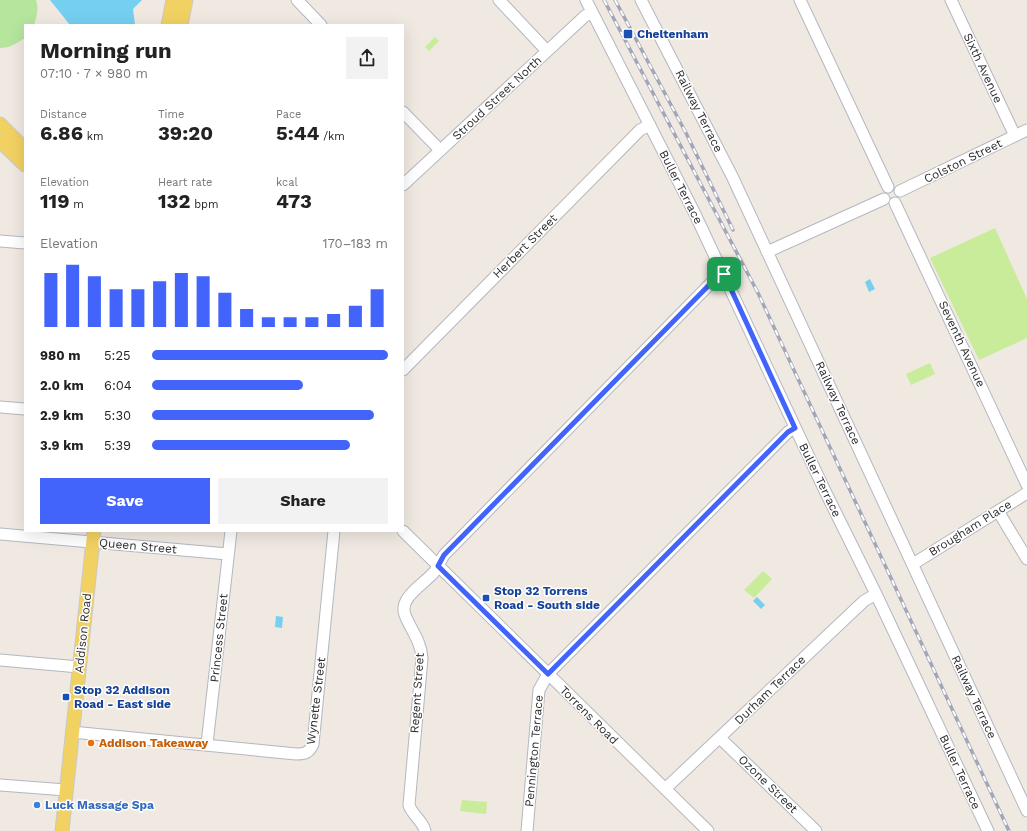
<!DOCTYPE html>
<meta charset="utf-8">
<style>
:root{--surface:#fff;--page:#f2f2f2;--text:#222;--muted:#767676;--accent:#4264fb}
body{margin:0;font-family:"Work Sans",sans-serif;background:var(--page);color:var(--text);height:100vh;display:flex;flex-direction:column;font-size:15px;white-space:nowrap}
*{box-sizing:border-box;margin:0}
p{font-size:13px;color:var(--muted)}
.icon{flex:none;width:22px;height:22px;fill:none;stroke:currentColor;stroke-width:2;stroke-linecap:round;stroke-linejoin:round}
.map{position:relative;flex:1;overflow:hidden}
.sheet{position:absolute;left:24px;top:24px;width:380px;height:508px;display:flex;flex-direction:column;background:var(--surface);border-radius:0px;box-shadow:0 4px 16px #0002}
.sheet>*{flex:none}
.pin{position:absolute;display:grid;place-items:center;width:34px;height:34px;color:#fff;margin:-17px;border-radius:8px;box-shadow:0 2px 6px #0006}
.round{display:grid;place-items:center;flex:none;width:42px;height:42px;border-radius:0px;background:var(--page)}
.overview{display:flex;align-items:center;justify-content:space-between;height:68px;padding:0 16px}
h1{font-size:22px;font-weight:700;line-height:30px}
.figures{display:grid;grid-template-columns:repeat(3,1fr);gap:6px;height:68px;padding:4px 16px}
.figures div{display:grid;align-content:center}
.figures b{font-size:20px;font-weight:700}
.figures small{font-size:11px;font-weight:400}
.figures p{font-size:11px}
.chart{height:112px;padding:8px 16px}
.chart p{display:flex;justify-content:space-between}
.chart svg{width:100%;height:72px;margin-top:4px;stroke:var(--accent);stroke-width:6}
.cta{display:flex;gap:8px;margin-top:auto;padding:8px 16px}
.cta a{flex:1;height:46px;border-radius:0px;background:var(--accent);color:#fff;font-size:16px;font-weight:700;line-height:46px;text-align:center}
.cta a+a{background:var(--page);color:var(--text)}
ul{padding:0 16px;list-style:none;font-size:13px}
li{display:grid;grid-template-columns:64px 48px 1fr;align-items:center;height:30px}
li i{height:10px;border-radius:5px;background:var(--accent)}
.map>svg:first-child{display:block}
.green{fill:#b6e59e}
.pitch{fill:#c9ec9a}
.water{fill:#75cff0}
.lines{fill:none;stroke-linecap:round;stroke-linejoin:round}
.minor-casing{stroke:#b4b7c1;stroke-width:13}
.major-casing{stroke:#c9c9c9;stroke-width:15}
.minor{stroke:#fff;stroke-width:11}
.major{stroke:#f2d163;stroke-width:13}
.rail-casing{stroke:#a3a6b8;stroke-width:3.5}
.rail{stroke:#fff;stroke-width:2;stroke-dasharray:6;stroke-linecap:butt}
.route-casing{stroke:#fff;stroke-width:8}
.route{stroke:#4264fb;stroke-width:5}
.transit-dot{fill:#1a4fb4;stroke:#fff;stroke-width:1.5}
.food-dot{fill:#e8710a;stroke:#fff;stroke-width:1.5}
.shop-dot{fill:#3f7fe0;stroke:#fff;stroke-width:1.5}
.labels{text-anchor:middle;stroke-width:3;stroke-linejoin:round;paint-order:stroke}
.transit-label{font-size:12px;font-weight:bold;fill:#164399;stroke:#fff;text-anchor:start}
.street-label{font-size:12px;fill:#2e2e2e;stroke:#fff}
.food-label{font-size:12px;font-weight:bold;fill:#c56008;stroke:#fff;text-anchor:start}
.shop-label{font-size:12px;font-weight:bold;fill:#366cbe;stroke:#fff;text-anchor:start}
</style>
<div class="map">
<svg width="1027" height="831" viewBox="0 0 1027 831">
<rect width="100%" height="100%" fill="#efe9e1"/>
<path class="green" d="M0 0H36C39 8 37 17 34 25H25V38C17 43 10 48 0 48Z"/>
<path class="pitch" d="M435 37 439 41 429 51 425 47Z
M995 228 1027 299V338L979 360 930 258Z
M930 363 935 374 911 385 906 374Z
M763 571 772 579 754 598 744 590Z
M462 800 487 802 486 814 460 811Z"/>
<path class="water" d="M50 0H142L133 9 135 25H70Z
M870 279 875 289 869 292 865 282Z
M757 597 765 605 761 609 753 601Z
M276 616 283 617 282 628 275 627Z"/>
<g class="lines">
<defs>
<path id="minor" d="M297 0 321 25
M499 0 547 51
M586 0 695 214 825 491 876 594 988 831
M641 0 732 176 1027 811
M800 0 888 187
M951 0 1015 136
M403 112 440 150
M403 185 585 16 591 13
M900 191 1027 130
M895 203 1027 485
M0 241 25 243
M767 252 884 199
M403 370 640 130 650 125
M0 407 25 409
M998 511 1027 559
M403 531 708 831
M0 534 228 554
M913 564 1027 493
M0 660 79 667
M72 732 296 754C305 754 309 753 313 744L334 531
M720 738 816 831
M207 744 231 531
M0 785 66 790
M665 789 864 601 876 594
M425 831C423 821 412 815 409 805L422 658C421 641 411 630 405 615 398 597 426 583 435 571 438 566 441 560 444 555L713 281 724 274
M527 831 539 690 548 674 788 432 795 428"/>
<path id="major" d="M168 25 173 0
M181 25 186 0
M0 124 25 149
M0 141 25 165
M62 831 94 531"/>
</defs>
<use href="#minor" class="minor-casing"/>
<use href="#major" class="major-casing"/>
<use href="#minor" class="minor"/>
<use href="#major" class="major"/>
<defs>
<path id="rail" d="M604 0 758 293 1009 831
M615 0 686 133 733 230"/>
</defs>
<use href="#rail" class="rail-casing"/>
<use href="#rail" class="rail"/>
</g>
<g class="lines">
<defs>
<path id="route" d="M724 274 795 428 788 432 548 674 438 566 444 555 713 281Z"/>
</defs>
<use href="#route" class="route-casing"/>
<use href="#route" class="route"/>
</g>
<g class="transit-dot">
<rect x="623" y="29" width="10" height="10" rx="2"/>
<rect x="482" y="594" width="8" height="8" rx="2"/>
<rect x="62" y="693" width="8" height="8" rx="2"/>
</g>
<circle class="food-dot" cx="91" cy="743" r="4"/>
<circle class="shop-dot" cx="37" cy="805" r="4"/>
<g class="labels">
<g class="transit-label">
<text x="637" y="38">Cheltenham</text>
<text x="494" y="595">Stop 32 Torrens<tspan x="494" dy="14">Road - South side</tspan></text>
<text x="74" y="694">Stop 32 Addison<tspan x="74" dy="14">Road - East side</tspan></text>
</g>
<g class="street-label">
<text transform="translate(983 68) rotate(65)" y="4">Sixth Avenue</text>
<text transform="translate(497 98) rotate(-43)" y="4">Stroud Street North</text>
<text transform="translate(699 111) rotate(63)" y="4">Railway Terrace</text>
<text transform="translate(963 161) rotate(-26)" y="4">Colston Street</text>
<text transform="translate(681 187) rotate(63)" y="4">Buller Terrace</text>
<text transform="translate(525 246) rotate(-45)" y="4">Herbert Street</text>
<text transform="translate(962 344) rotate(65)" y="4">Seventh Avenue</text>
<text transform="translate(838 403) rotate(65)" y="4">Railway Terrace</text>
<text transform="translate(820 480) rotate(64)" y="4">Buller Terrace</text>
<text transform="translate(970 528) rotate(-32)" y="4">Brougham Place</text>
<text transform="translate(138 546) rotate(5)" y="4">Queen Street</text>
<text transform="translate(83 633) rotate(-84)" y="4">Addison Road</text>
<text transform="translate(219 638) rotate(-84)" y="4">Princess Street</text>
<text transform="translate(770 690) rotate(-44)" y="4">Durham Terrace</text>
<text transform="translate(417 693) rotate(-86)" y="4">Regent Street</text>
<text transform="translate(974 697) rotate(65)" y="4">Railway Terrace</text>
<text transform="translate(316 701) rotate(-83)" y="4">Wynette Street</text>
<text transform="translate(589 715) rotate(45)" y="4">Torrens Road</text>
<text transform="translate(534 751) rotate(-85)" y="4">Pennington Terrace</text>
<text transform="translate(960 772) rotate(65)" y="4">Buller Terrace</text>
<text transform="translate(768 784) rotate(44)" y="4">Ozone Street</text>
</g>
<g class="food-label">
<text x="99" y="747">Addison Takeaway</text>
</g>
<g class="shop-label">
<text x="45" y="809">Luck Massage Spa</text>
</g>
</g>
</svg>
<div class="pin" style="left:724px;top:274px;background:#1e9e55"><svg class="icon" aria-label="arrive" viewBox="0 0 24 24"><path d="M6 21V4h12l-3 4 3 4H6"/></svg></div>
<section class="sheet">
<div class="overview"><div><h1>Morning run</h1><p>07:10 · 7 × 980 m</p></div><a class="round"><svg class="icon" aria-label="share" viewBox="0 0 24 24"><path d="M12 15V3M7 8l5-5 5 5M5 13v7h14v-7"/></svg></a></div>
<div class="figures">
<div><p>Distance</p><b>6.86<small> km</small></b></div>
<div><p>Time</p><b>39:20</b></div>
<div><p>Pace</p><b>5:44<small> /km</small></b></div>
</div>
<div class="figures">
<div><p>Elevation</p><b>119<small> m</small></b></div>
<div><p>Heart rate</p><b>132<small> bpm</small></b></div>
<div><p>kcal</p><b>473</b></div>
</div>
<div class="chart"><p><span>Elevation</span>170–183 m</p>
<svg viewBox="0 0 160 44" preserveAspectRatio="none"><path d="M5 44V11M15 44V6M25 44V13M35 44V21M45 44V21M55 44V16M65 44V11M75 44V13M85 44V23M95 44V33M105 44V38M115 44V38M125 44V38M135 44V36M145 44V31M155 44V21"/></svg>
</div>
<ul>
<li><b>980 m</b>5:25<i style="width:100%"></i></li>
<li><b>2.0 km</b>6:04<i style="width:64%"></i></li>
<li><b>2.9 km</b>5:30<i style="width:94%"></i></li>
<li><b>3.9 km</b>5:39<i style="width:84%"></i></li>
</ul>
<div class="cta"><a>Save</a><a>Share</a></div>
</section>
</div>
